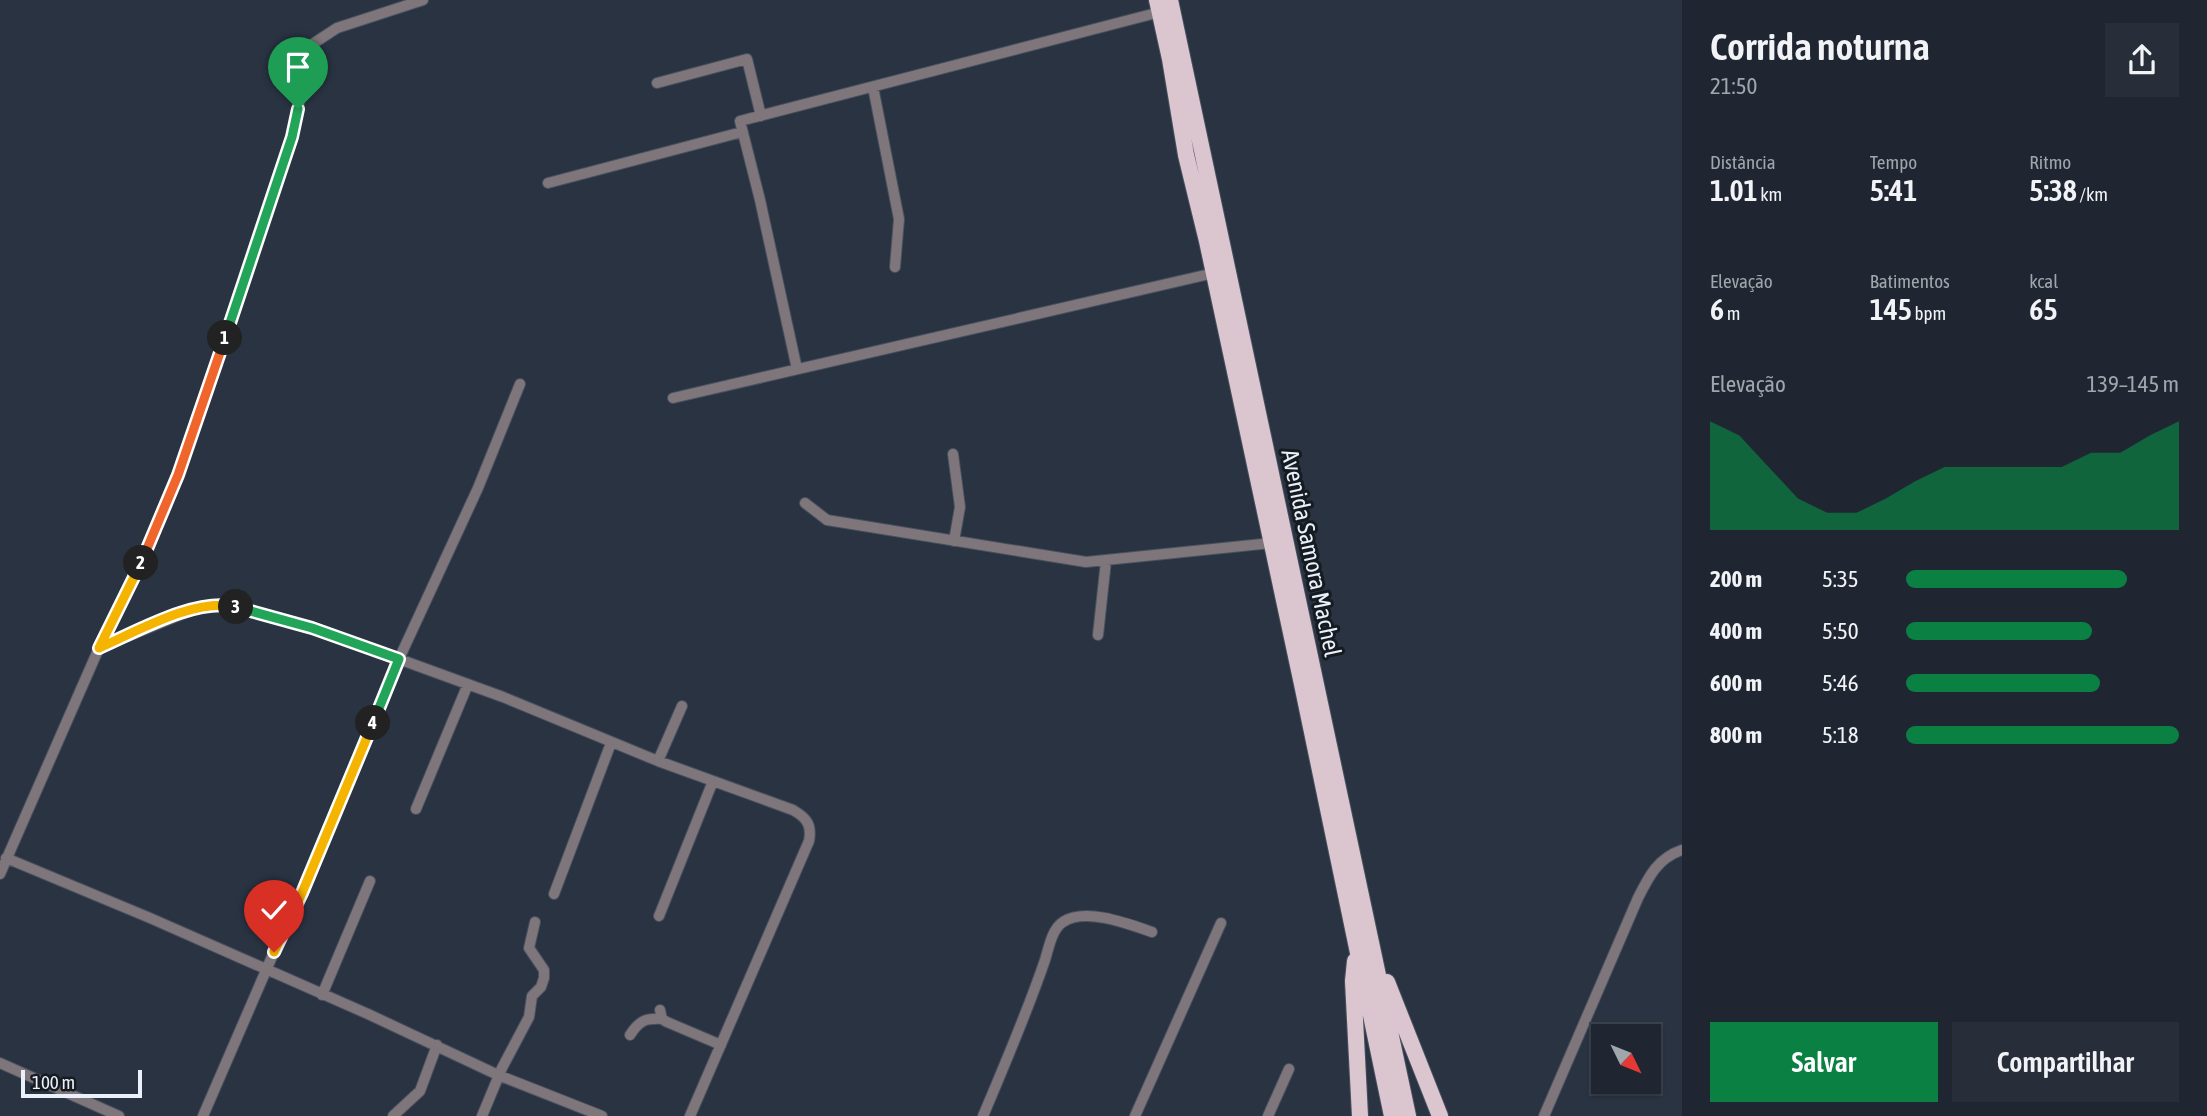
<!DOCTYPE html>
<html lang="pt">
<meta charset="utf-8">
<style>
:root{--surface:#1f2632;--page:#272e3a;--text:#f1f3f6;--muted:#a1a5ac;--line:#3c434d;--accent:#0b8043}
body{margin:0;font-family:"Asap Condensed",sans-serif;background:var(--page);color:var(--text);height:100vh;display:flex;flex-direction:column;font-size:26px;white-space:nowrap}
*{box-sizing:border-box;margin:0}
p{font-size:23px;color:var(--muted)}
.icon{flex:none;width:38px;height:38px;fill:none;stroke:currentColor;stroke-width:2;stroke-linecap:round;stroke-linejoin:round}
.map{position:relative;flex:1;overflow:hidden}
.drawer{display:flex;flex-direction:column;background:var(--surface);width:525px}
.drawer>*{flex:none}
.needle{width:46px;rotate:133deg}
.fabs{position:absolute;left:1591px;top:1024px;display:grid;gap:14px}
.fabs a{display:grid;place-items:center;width:70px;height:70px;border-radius:0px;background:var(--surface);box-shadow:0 2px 5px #0004,0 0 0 2px var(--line);font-size:35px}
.scale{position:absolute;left:21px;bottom:18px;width:121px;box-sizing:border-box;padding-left:7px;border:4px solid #eaf1fa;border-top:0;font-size:19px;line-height:24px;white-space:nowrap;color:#eaf1fa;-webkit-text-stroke:5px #161b21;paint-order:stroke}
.pin{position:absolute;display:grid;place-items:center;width:60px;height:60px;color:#fff;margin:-72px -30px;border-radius:50% 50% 50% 0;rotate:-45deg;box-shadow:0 0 7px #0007}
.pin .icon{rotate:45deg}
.km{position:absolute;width:35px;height:35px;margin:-18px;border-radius:50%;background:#222;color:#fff;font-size:19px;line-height:35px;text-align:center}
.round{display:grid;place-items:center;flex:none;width:74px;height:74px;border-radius:0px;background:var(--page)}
.summary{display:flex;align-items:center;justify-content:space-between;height:119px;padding:0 28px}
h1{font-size:38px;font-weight:600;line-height:52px}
.stats{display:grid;grid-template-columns:repeat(3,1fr);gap:10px;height:119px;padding:7px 28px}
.stats div{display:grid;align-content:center}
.stats b{font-size:30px;font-weight:600}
.stats small{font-size:19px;font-weight:400}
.stats p{font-size:19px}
.chart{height:196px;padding:14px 28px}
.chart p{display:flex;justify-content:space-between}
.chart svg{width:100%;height:126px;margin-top:7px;fill:var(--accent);opacity:.7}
.primary-button{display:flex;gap:14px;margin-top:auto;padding:14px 28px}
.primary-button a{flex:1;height:80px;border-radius:0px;background:var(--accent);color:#fff;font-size:28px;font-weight:600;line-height:80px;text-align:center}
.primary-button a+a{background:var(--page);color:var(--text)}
ul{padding:0 28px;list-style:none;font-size:23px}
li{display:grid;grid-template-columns:112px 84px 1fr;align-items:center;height:52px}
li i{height:18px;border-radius:9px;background:var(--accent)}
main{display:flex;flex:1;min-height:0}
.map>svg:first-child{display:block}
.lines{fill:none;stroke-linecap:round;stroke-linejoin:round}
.minor-casing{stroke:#48515f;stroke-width:12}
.trunk-casing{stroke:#48515f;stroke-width:18}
.minor{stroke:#7f767b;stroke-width:10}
.trunk{stroke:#dbc6d0;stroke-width:16}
.split-1-casing{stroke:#fff;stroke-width:14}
.split-2-casing{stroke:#fff;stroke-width:14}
.split-3-casing{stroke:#fff;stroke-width:14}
.split-4-casing{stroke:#fff;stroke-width:14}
.split-5-casing{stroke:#fff;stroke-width:14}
.split-1{stroke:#22a559;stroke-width:9}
.split-2{stroke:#f0652b;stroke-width:9}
.split-3{stroke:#f5b400;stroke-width:9}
.split-4{stroke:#22a559;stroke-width:9}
.split-5{stroke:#f5b400;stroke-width:9}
.labels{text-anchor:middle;stroke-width:6;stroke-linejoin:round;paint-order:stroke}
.street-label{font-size:24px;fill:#eaf1fa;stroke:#161b21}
</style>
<main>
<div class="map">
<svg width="1682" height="1116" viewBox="0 0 1682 1116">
<rect width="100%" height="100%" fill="#293342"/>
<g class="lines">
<defs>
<path id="minor" d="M657 83 747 59 761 116
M873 87 899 219 895 267
M548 183 742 132
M797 369 760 200 740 121 1160 12
M673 398 1214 273
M953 454 960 507 954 541
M805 503 827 520 1086 562 1272 543
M1098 635 1106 561
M99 648 197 608 227 604 311 627 503 697 658 761 793 810C807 818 812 825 809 841L690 1116
M658 761 682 706
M416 809 468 684
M6 858 150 918 368 1014 498 1075 602 1116
M0 874 99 648 165 509 204 402 292 137 301 94 303 59 311 45 337 28 423 0
M554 894 611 743
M659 916 713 781
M322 995 370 881
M660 1010 662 1019 667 1022 721 1045
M630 1035C639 1021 645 1018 662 1019
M0 1063 119 1116
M203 1116 274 952 302 893 399 659 478 488 520 384
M393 1116 420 1091 437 1045
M482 1116 502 1068 529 1017 532 996 541 987 544 978V970L529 948 535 922
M983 1116C1005 1064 1027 1013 1045 960 1049 947 1052 929 1063 922 1085 907 1129 924 1152 932
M1135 1116 1221 923
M1268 1116 1289 1069
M1544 1116 1638 898C1649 876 1658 858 1682 850"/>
<path id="trunk" d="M1157 0 1170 59 1186 155 1207 241 1302 684 1392 1116
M1170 0 1408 1116
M1355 961 1353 981 1360 1116
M1387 982 1440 1116"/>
</defs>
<use href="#minor" class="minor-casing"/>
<use href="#trunk" class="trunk-casing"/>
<use href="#minor" class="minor"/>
<use href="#trunk" class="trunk"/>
</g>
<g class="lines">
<defs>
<path id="split-1" d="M225 338 292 137 298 109"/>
<path id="split-2" d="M141 563 178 475 225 338"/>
<path id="split-3" d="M141 563 99 648C136 632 196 597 236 607"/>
<path id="split-4" d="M236 607 312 628 399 659 373 723"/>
<path id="split-5" d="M274 952 302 893 373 723"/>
</defs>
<use href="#split-1" class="split-1-casing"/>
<use href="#split-2" class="split-2-casing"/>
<use href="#split-3" class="split-3-casing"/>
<use href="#split-4" class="split-4-casing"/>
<use href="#split-5" class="split-5-casing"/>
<use href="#split-1" class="split-1"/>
<use href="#split-2" class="split-2"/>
<use href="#split-3" class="split-3"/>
<use href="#split-4" class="split-4"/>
<use href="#split-5" class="split-5"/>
</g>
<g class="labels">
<g class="street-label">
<text transform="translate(1311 553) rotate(78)" y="8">Avenida Samora Machel</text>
</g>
</g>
</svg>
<div class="fabs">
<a><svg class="needle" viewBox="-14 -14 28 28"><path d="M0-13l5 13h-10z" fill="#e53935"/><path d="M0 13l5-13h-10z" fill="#a1a5ac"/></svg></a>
</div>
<div class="scale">100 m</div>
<div class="pin" style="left:298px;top:109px;background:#1e9e55"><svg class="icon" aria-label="arrive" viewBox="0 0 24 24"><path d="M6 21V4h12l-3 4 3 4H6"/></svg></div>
<div class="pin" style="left:274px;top:952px;background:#d93025"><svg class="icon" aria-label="check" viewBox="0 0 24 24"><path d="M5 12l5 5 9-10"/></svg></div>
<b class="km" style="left:225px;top:338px">1</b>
<b class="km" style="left:141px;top:563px">2</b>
<b class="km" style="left:236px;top:607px">3</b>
<b class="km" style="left:373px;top:723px">4</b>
</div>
<section class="drawer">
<div class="summary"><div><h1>Corrida noturna</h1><p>21:50</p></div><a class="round"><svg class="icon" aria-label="share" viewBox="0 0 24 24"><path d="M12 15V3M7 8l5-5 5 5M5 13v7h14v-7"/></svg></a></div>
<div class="stats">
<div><p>Distância</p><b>1.01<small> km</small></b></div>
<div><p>Tempo</p><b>5:41</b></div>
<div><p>Ritmo</p><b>5:38<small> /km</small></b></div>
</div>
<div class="stats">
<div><p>Elevação</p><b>6<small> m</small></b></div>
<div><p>Batimentos</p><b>145<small> bpm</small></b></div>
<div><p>kcal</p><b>65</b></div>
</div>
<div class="chart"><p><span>Elevação</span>139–145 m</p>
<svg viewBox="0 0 160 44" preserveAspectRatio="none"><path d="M0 44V6L10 11L20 22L30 33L40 38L50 38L60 33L70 27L80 22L90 22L100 22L110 22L120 22L130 17L140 17L150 11L160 6V44z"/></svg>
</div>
<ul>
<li><b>200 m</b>5:35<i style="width:81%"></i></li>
<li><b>400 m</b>5:50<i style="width:68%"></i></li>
<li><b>600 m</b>5:46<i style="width:71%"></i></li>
<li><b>800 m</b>5:18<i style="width:100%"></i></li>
</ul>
<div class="primary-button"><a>Salvar</a><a>Compartilhar</a></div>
</section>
</main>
